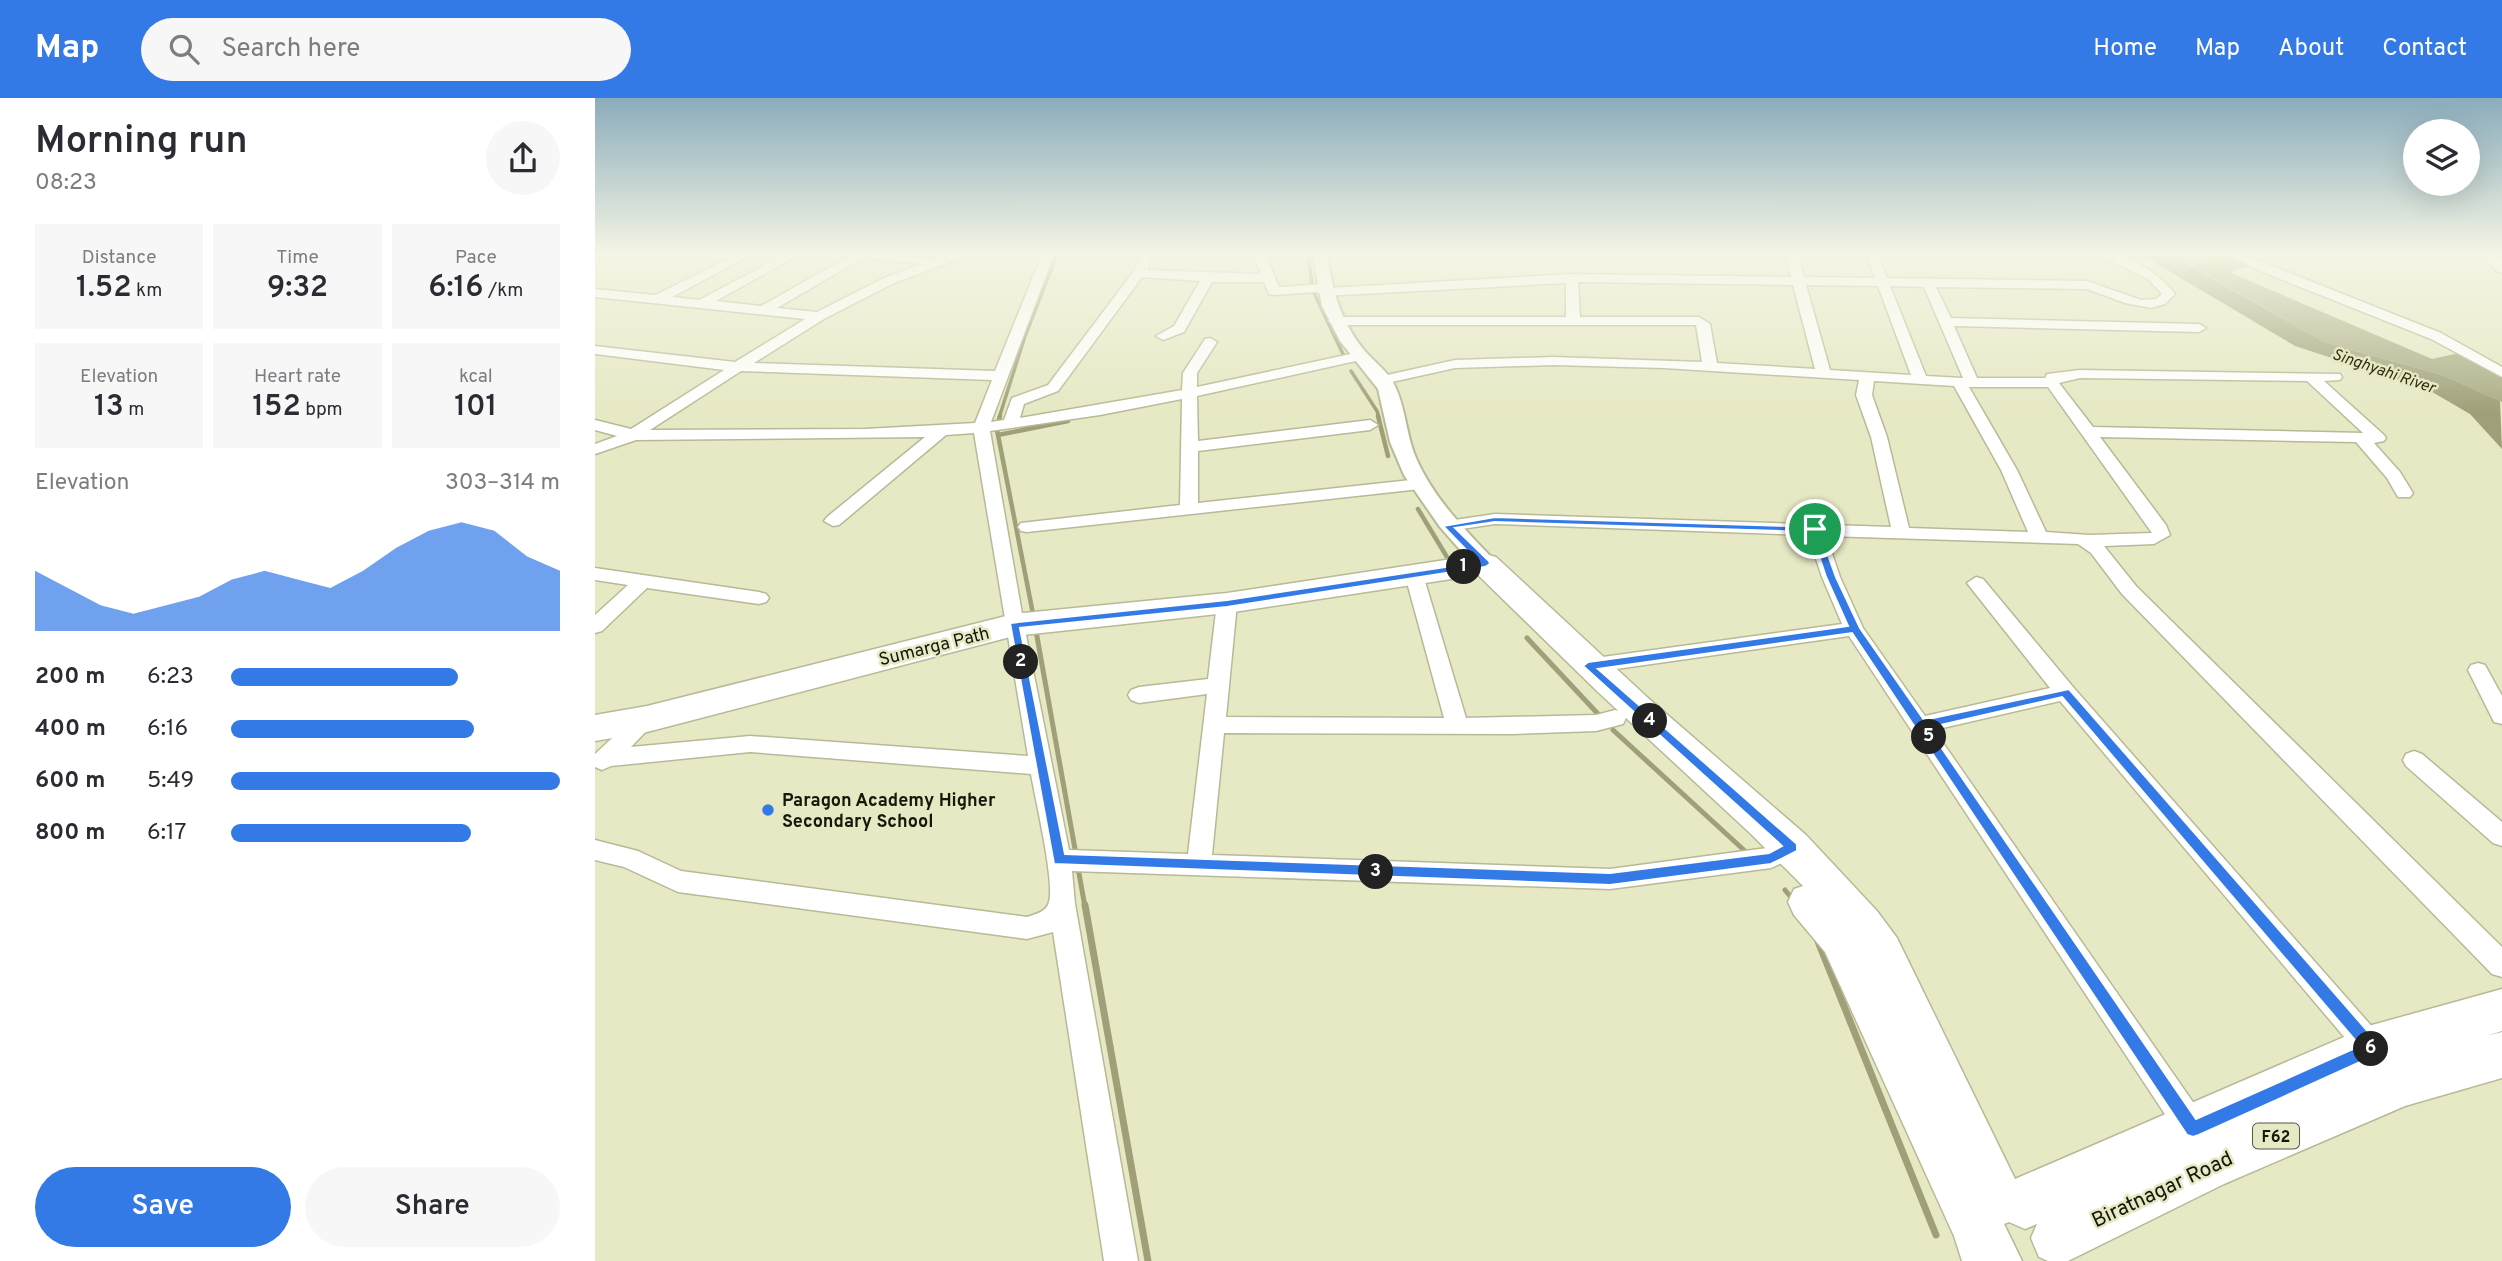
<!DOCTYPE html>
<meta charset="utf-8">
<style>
:root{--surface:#fff;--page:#f7f7f7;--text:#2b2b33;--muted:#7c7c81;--accent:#347ae7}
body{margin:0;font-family:Overpass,sans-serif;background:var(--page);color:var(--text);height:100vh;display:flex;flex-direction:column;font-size:26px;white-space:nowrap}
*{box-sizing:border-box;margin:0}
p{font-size:23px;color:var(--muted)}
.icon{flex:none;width:38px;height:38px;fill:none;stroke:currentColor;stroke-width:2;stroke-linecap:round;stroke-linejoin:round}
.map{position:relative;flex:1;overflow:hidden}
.sheet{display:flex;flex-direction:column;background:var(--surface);width:595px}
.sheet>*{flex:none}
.buttons{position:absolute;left:1808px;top:21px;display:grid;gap:14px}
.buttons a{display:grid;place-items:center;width:77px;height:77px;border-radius:50%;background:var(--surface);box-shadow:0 7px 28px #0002;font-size:35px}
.pin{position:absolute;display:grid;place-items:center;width:60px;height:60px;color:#fff;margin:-30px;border:4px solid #fff;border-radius:50%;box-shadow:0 2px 7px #0007}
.km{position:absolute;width:35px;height:35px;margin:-18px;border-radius:50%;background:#222;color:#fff;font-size:19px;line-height:35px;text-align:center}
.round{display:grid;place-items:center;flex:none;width:74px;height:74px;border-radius:37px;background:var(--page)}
.head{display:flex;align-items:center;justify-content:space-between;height:119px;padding:0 35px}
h1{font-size:38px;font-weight:600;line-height:52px}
.metrics{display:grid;grid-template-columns:repeat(3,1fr);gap:10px;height:119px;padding:7px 35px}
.metrics div{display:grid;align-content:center;border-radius:0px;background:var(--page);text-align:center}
.metrics b{font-size:30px;font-weight:600}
.metrics small{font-size:19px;font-weight:400}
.metrics p{font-size:19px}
.chart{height:196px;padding:14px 35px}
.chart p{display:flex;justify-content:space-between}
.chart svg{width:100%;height:126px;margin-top:7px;fill:var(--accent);opacity:.7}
.cta{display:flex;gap:14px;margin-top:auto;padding:14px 35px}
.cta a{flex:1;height:80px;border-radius:42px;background:var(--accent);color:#fff;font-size:28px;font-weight:600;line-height:80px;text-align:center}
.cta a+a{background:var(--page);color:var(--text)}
ul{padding:0 35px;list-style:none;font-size:23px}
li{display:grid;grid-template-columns:112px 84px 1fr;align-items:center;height:52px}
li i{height:18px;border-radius:9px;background:var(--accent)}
header{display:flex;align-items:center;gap:42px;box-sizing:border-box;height:98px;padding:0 35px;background:var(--accent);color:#fff}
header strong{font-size:33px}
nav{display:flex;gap:38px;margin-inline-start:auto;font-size:24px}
.search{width:490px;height:63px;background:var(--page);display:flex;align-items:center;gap:18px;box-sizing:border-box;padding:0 24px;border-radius:38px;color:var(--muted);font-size:26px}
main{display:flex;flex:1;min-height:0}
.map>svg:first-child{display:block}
.green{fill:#bbbc9b}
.forest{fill:#abac84}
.water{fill:#9fa078}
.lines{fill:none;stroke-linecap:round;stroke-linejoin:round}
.stream-far3{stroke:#9fa078;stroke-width:3.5}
.stream-far2{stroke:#9fa078;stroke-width:4.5}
.stream-far1{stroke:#9fa078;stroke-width:5}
.stream{stroke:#9fa078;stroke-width:7}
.minor-casing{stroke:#b8b997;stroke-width:3}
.tertiary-casing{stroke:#b8b997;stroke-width:4}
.primary-casing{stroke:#b8b997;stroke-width:3}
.minor{fill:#fff;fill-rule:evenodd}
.tertiary{fill:#fff;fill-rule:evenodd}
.primary{fill:#fff;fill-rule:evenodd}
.route{fill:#347ae7;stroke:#fff;stroke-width:2;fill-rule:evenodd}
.poi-dot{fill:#347ae7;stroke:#e7e8c4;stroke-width:2.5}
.labels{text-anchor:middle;stroke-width:5;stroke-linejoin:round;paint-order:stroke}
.far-water-label{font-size:16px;font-style:italic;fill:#2f2f0d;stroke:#e7e8c4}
.shield{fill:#e7e8c4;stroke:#555642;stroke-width:2}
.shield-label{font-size:16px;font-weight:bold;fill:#17170a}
.street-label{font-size:18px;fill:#17170a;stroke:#e7e8c4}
.poi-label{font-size:18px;font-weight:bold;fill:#17170a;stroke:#e7e8c4;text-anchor:start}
.near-street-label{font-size:21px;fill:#17170a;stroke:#e7e8c4}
</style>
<header>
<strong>Map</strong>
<div class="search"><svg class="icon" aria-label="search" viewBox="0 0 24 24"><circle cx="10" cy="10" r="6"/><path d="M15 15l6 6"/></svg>Search here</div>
<nav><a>Home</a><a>Map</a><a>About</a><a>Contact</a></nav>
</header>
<main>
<section class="sheet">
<div class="head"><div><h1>Morning run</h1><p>08:23</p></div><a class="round"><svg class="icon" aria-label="share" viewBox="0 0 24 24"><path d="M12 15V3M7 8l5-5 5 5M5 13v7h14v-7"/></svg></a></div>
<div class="metrics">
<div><p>Distance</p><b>1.52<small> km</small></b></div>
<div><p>Time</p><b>9:32</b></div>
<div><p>Pace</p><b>6:16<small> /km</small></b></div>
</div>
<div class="metrics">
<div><p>Elevation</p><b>13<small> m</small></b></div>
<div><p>Heart rate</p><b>152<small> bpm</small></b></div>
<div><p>kcal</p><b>101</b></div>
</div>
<div class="chart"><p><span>Elevation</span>303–314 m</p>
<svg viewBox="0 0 160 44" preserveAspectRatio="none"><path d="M0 44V23L10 29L20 35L30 38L40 35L50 32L60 26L70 23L80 26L90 29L100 23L110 15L120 9L130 6L140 9L150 18L160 23V44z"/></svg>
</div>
<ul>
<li><b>200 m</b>6:23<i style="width:69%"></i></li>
<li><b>400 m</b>6:16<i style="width:74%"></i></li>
<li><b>600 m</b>5:49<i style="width:100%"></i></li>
<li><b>800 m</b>6:17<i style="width:73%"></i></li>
</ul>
<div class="cta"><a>Save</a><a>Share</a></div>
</section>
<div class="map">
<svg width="1907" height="1163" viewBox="0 0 1907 1163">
<rect width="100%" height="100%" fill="#e7e8c4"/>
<path class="green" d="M1571 154H1633L1641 157 1595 167Z"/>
<path class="forest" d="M1641 157 1663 166 1634 174 1837 261 1873 253 1907 275V304L1847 277 1729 244 1595 167Z"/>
<path class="water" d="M1542 154H1571L1729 244 1847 277 1905 303 1907 351 1875 316 1832 291 1700 248Z"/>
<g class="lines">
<path class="stream-far3" d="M713 154 717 186
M719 195 748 256
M756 273 782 313 784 320
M404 320 430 238 463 154"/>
<path class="stream-far2" d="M783 318 793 358
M403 325 405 318
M402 332 439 521
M403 337 473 323
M823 411 855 464"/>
<path class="stream-far1" d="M441 533 480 751
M932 540 1004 617
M1018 632 1151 754
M483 770 490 809
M1190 792 1199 803"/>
<path class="stream" d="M490 807 553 1163
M1222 841 1341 1137"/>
<defs>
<path id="minor" d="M148 154H162L77 199 104 202 195 154H209L121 203 166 208 262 154 341 161 360 154H376L374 157 297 186 229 221 159 265 400 273 448 154H460L396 324 409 322 417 300 453 287 539 173 547 157 551 156 557 160 552 172 666 176 657 154H669L684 189 728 186 734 190 977 176 1196 179 1190 154H1202L1209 179 1280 180 1270 154H1282L1292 180 1492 183 1546 202 1561 201 1567 196 1553 181 1497 154C1526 151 1563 173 1580 196L1570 206 1556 210 1530 205 1492 191 1341 189 1356 220 1604 226 1611 230 1604 234 1359 228 1382 280H1450L1452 276 1485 272 1745 276 1747 279 1745 282 1729 283 1789 337 1791 340 1789 343 1779 345 1805 374 1818 395 1815 399H1803L1792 380 1761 344 1505 339 1571 427 1575 437 1559 446 1509 448 1541 488 1907 849V879L1897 876 1527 496 1496 455 1483 446 1231 438 1245 479 1268 530 1330 618 1455 590 1372 485 1381 479 1388 481 1478 589 1787 940 1791 950 1787 960 1777 964 1767 960 1465 603 1339 632 1609 1020 1613 1031 1609 1042 1598 1046 1587 1042 1254 538 993 575 986 573 983 568 986 563 993 561 1247 526 1227 479 1213 437 900 426 853 433 844 428 853 423 900 416 1296 429 1276 339 1261 297 1264 282 1069 270 958 267 860 270 788 286 781 282 783 279 860 262 958 259 1107 264 1101 227H740L733 223 740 219H971V185L728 198 722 194 679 197 674 196 669 184H617L589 234 568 242 561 238 579 228 605 183 547 179 463 293 429 306 425 320 587 292 588 275 610 241 615 240 622 244 602 275V289L765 254 770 255V261L602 298 603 343 775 322 783 327 775 332 603 353V405L825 381 833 386 825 391 432 434 426 433 423 429 426 425 585 407 587 301 505 317 395 333 429 527 474 752 593 756 612 596 544 605 536 602 533 597 536 592 544 589 613 581 622 505 625 501H639L642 505 631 619 849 620 810 477 819 471 828 477 871 620 1001 617 1020 612 1028 614 1031 620 1028 626 1001 633 918 636 629 635 617 757 1015 771 1172 750 1197 739 1206 742 1209 749 1206 756 1176 770 1015 791 477 773 480 806 543 1163H509L458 834 432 841 83 794 29 769 0 762V742L43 753 86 773 432 819C441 816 451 814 454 804 460 784 440 700 436 676L155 654 16 668 7 672 0 669V656L44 615 52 613 60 615 63 621 36 649 155 638 433 658 379 335 351 337 244 427 238 428 229 423 232 419 330 339 41 342 0 356V346L22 338 0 332V322L36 331 129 272 0 256V248L140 264 210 221 0 199V191L60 197ZM268 160 326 166 289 180 222 214 182 210ZM983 184 1198 187 1220 271 1122 265 1115 226 1104 219H985ZM1211 187 1283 188 1316 277 1235 272ZM1295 188 1329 189 1368 280 1331 278ZM146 273 397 282 380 325 270 331 55 332ZM1485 280 1712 283 1768 335 1498 329 1464 285ZM1279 283 1359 288 1406 372 1433 434 1314 430 1292 339 1277 297ZM1374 289H1453L1557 435 1494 437 1451 434 1422 372Z
M1627 154H1642L1846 235 1907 269V279L1836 241 1663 172Z
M0 470 164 494 171 496 174 500 171 504 164 506 52 490 7 533 0 535V517L33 487 0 482Z
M1883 565 1890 567 1907 598V626L1899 624 1873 572 1876 567Z
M1819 653 1827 656 1907 724V748L1898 745 1811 668 1808 662 1811 656Z"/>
<path id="tertiary" d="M717 154H732C736 190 746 224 769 252 780 265 793 273 800 288 811 311 811 337 821 360 838 399 869 431 898 461L902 466 898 471H882L845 429 809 377 795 344 783 291 745 243 727 208Z
M1885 154H1901L1907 161V175L1902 173Z"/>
<path id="primary" d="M890 456 901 459 1053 600 1211 737 1282 813 1302 840 1420 1081 1777 927 1907 891V933L1891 938 1907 934V980L1810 1008 1629 1086 1473 1163H1453L1444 1159 1436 1140 1442 1126 1430 1131 1414 1124 1409 1126 1427 1163H1367L1359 1138 1230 854 1199 817 1193 804 1199 791 1208 788 1156 736 1003 594 883 477 632 515 419 538 52 634 0 643V617L52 608 419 516 632 495Z"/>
</defs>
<use href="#minor" class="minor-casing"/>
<use href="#tertiary" class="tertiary-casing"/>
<use href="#primary" class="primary-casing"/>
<use href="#minor" class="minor"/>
<use href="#tertiary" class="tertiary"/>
<use href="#primary" class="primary"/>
</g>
<linearGradient id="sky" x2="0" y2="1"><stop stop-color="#8bacbb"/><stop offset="0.49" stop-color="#f4f5e4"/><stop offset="1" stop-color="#f4f5e4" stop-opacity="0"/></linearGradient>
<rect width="1907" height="316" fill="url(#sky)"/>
<path class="route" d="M900 419 1223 429 1241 479 1265 530 1329 622 1474 591 1783 945 1785 950 1783 956 1604 1037 1598 1039 1592 1037 1257 535 1003 571 1202 746V753L1176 766 1015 787 459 766 415 525 632 502 883 464 848 428ZM900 424 1216 434 1231 479 1253 528 993 564 988 568 1187 748 1174 755 1015 775 470 756 425 530 632 509 890 469 895 466 894 463 860 430ZM1467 599 1765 948 1601 1021 1333 630Z"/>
<circle class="poi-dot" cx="173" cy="712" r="7"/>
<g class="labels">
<g class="far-water-label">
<text transform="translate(1789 272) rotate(19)" y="6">Singhyahi River</text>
</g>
<rect class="shield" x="1658" y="1025.5" width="46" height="25" rx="5"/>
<g class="shield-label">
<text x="1681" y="1044">F62</text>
</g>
<g class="street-label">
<text transform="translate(339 548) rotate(-14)" y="6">Sumarga Path</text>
</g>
<g class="poi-label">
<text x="187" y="708">Paragon Academy Higher<tspan x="187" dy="21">Secondary School</tspan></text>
</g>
<g class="near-street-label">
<text transform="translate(1567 1091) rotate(-25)" y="7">Biratnagar Road</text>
</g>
</g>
</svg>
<div class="buttons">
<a><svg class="icon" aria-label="layers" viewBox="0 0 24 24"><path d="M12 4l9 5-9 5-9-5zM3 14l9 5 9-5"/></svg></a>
</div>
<div class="pin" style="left:1220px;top:431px;background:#1e9e55"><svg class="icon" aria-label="arrive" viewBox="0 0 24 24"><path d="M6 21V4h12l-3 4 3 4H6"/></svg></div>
<b class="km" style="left:869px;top:469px">1</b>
<b class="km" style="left:426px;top:564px">2</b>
<b class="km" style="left:781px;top:774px">3</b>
<b class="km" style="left:1055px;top:623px">4</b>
<b class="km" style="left:1334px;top:639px">5</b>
<b class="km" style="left:1776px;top:951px">6</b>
</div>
</main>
